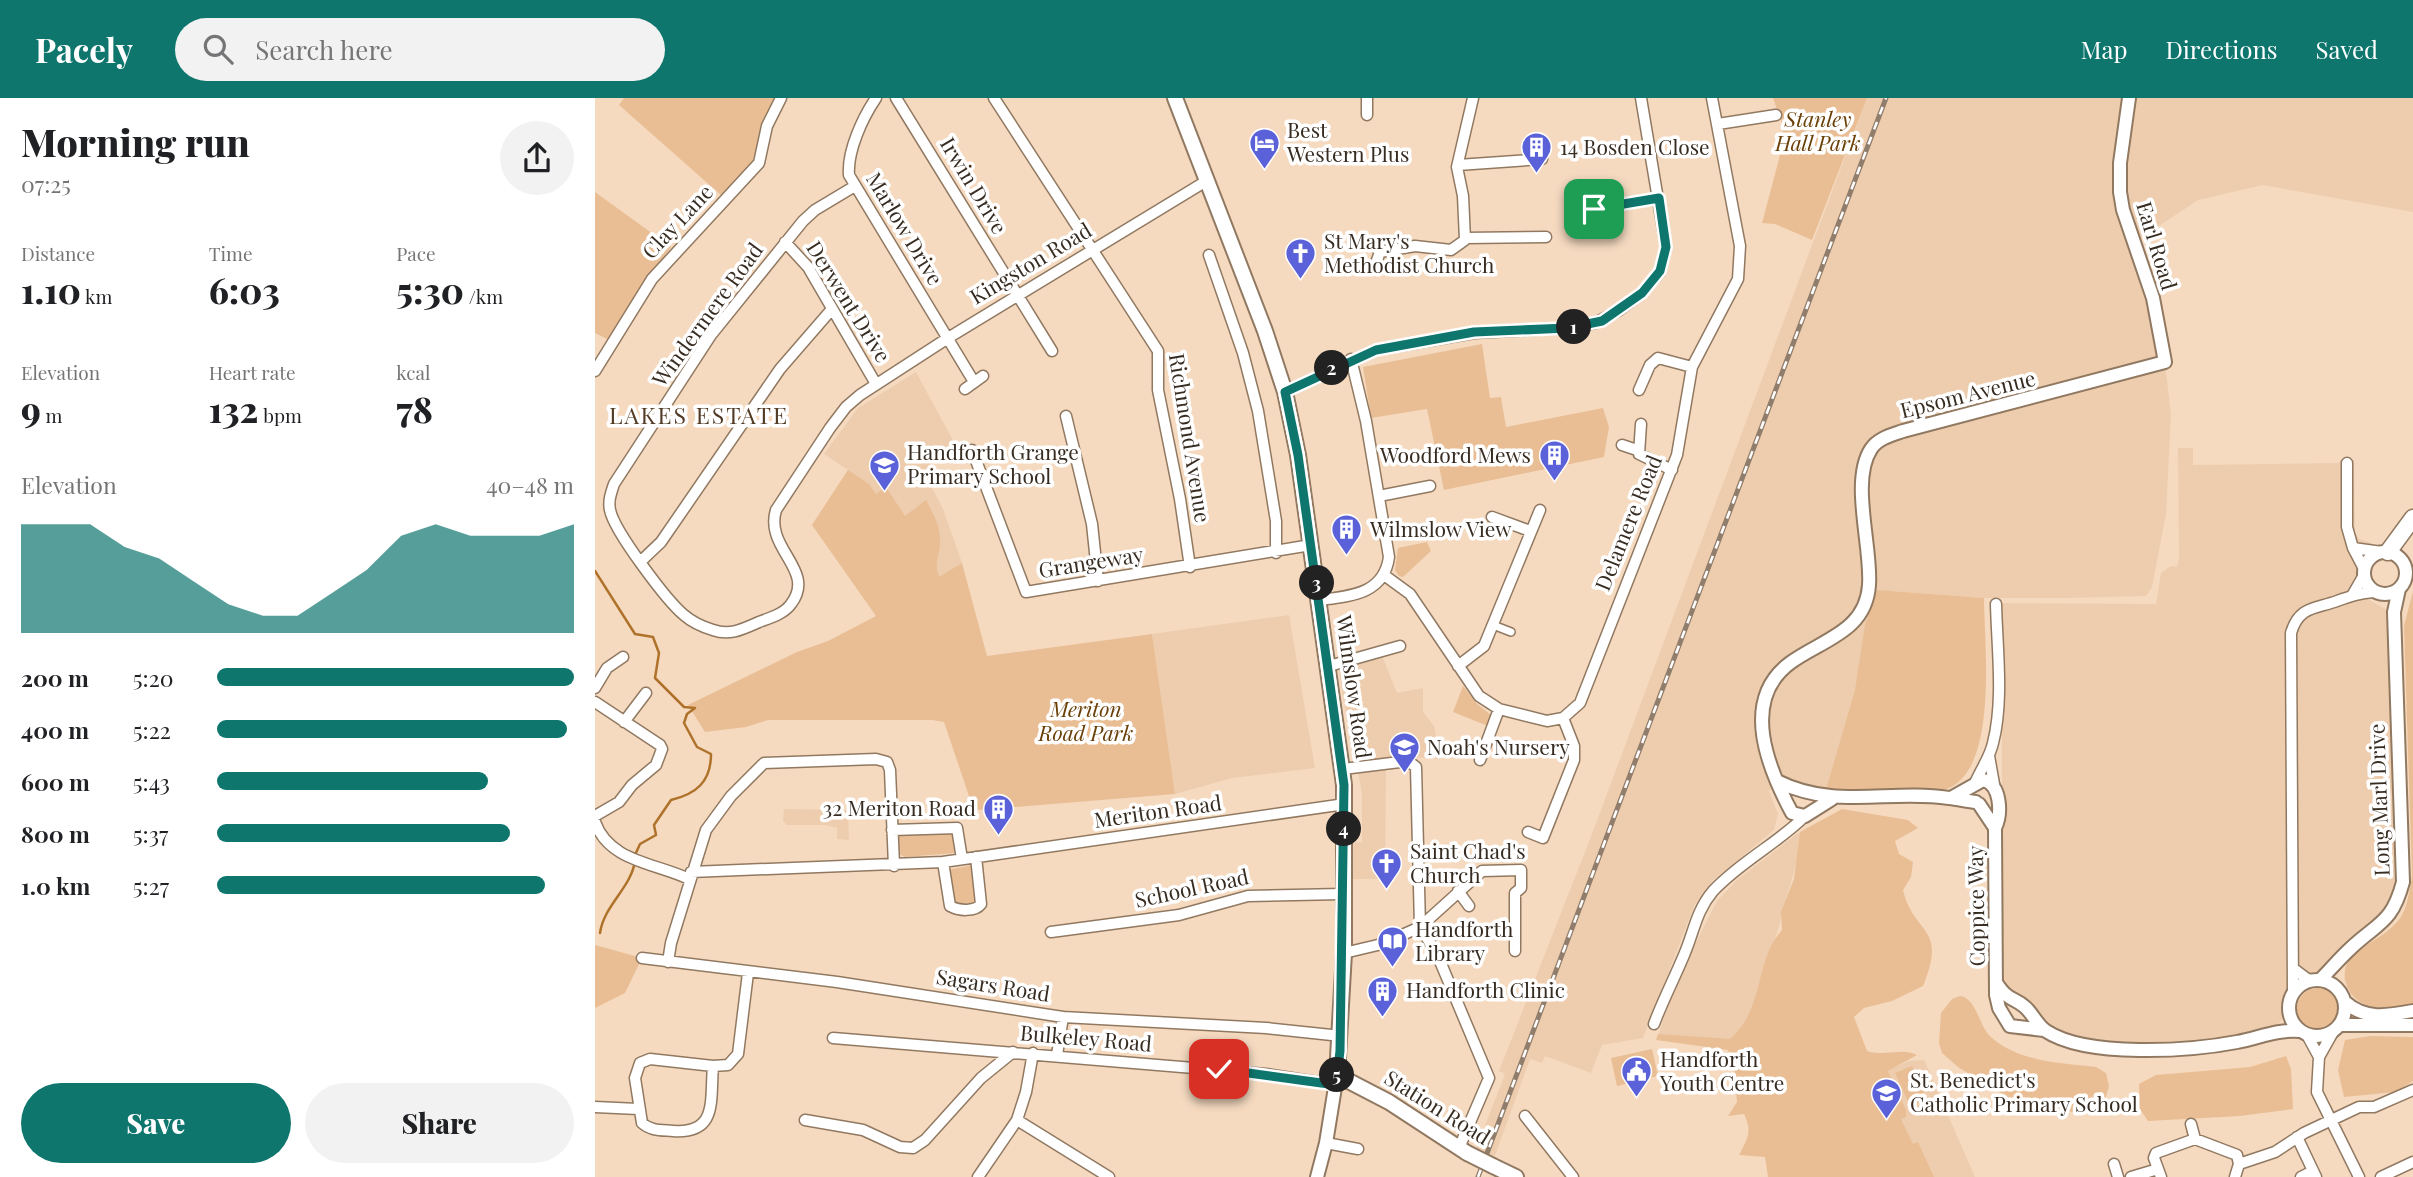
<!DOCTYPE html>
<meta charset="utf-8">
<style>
:root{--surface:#fff;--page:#f2f2f2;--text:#202124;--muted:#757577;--accent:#0f766e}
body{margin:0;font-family:"Playfair Display",serif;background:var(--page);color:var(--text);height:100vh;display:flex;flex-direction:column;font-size:26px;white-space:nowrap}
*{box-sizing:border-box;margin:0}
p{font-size:23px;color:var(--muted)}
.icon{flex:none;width:38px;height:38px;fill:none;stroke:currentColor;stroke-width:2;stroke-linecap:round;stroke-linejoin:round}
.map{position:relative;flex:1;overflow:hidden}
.side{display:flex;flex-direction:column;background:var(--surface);width:595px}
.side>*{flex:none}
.pin{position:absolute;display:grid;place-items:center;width:60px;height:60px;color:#fff;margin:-30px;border-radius:14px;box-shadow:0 4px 10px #0006}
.km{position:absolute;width:35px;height:35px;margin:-18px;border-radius:50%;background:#222;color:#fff;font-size:19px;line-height:35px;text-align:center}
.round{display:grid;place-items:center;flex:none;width:74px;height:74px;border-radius:37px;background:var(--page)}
.head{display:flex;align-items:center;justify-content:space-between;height:119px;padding:0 21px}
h1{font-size:38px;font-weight:800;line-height:52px}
.figures{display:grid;grid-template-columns:repeat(3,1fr);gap:10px;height:119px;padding:7px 21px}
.figures div{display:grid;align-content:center}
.figures b{font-size:35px;font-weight:800}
.figures small{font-size:19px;font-weight:400}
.figures p{font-size:19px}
.chart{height:196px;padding:14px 21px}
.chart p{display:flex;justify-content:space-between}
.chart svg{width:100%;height:126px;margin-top:7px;fill:var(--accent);opacity:.7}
.primary-button{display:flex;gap:14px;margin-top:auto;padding:14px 21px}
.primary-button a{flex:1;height:80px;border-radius:42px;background:var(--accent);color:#fff;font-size:28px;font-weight:800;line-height:80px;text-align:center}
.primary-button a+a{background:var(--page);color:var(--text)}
ul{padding:0 21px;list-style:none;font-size:23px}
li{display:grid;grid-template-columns:112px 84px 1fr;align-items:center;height:52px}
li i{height:18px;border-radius:9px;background:var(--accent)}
header{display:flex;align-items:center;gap:42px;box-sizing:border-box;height:98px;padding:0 35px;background:var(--accent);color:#fff}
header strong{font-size:33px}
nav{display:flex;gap:38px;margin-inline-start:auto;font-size:24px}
.search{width:490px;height:63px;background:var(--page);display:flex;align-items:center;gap:18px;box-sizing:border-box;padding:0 24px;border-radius:38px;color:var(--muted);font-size:26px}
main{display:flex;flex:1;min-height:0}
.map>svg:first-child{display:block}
.built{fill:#edcdae}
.green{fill:#e9be94}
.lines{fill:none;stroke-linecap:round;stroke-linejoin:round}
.stream{stroke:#af722a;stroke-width:2.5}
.pedestrian-casing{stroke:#917961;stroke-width:10}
.minor-casing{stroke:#917961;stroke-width:13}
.tertiary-casing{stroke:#917961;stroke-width:16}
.secondary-casing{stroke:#917961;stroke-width:18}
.trunk-casing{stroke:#917961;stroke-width:19}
.pedestrian{stroke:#fff;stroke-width:7}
.minor{stroke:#fff;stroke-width:10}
.tertiary{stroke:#fff;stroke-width:12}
.secondary{stroke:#fff;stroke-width:14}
.trunk{stroke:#fff;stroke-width:16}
.rail-casing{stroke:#907d6c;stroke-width:5}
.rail{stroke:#fff;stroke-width:2.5;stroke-dasharray:8;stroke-linecap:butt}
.secondary-bridge-casing{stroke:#917961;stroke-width:18;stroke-linecap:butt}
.secondary-bridge{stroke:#fff;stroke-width:14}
.route-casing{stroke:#fff;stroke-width:14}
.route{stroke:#0f766e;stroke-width:9}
.labels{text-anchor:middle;stroke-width:7;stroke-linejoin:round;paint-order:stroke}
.park-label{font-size:21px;font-style:italic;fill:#6a4008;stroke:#fff}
.poi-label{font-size:21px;fill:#372c22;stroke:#fff;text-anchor:start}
.street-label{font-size:21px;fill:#372c22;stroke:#fff}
.neighbourhood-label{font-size:23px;letter-spacing:2px;fill:#523c26;stroke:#fff}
</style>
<header>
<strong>Pacely</strong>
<div class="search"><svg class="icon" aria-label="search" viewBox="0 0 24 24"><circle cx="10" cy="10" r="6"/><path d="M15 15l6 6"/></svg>Search here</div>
<nav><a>Map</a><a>Directions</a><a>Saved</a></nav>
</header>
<main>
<section class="side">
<div class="head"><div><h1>Morning run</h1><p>07:25</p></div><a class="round"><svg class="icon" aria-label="share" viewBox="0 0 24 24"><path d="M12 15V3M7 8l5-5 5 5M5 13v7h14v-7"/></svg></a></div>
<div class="figures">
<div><p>Distance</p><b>1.10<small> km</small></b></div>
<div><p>Time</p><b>6:03</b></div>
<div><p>Pace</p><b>5:30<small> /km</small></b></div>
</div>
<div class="figures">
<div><p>Elevation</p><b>9<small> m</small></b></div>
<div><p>Heart rate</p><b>132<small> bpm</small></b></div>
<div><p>kcal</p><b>78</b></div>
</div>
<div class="chart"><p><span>Elevation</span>40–48 m</p>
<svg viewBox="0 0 160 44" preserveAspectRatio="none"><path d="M0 44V6L10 6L20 6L30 14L40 18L50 26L60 34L70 38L80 38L90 30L100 22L110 10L120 6L130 10L140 10L150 10L160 6V44z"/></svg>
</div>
<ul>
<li><b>200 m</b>5:20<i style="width:100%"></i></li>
<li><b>400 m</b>5:22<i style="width:98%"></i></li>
<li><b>600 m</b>5:43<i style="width:76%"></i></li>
<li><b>800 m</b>5:37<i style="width:82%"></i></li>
<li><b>1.0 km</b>5:27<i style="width:92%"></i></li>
</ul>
<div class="primary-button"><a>Save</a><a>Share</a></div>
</section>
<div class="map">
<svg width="1818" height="1079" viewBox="0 0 1818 1079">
<rect width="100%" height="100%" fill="#f5dac0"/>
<path class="built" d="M1272 0H1818V114L1668 87 1603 102 1535 147 1545 160 1570 264 1576 317 1571 416 1557 489 1551 498 1472 500H1389L1282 492 1263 596 1233 692 1192 679 1174 693 1183 716 1179 732 1118 782 1100 806 1048 940 1007 947 996 975 950 958 947 965 935 961 898 1063 879 1056 910 976 904 973 997 736Z
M321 274 361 348 328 373 348 411 367 465 284 521 217 427 253 372 229 356 263 310Z
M1583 350H1598V367L1743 365 1746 362H1759L1760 434 1764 441 1777 445 1764 464 1761 483 1771 500 1793 513 1801 750 1808 784 1802 806 1725 882 1711 884 1702 891 1690 919 1674 935 1643 944 1509 948 1433 924V913L1415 907 1409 912 1402 836 1407 797V505L1561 506 1566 475 1576 468 1582 469 1584 459Z
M694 517 720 670 637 680 580 696 557 536Z
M786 555 802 595 828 590V614L839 628 846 661 815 659 759 666 743 568Z
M791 669 790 781H757V745L767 744V696L763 673Z
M189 711 253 712 254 742 242 741V730L230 727H192L188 723Z
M1203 735 1209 737 1206 748 1160 914 1144 943 1063 938 1081 884 1122 803 1142 782Z
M1329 962 1380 1079H1246L1234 998 1314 963Z"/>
<path class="green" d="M29 0H181L167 26 164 58 127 98 24 7Z
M1178 0H1272L1217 142 1180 126 1167 125 1184 61 1188 29Z
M0 94 76 149 14 242 0 235Z
M887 246 895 300 906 299 911 329 1008 310 1014 329 1009 359 849 392 832 311 776 320 768 269Z
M253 372 274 386 281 396 291 389 310 418 331 402C339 417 346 429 345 446 344 459 339 465 344 479L367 465 392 558 557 536 580 696 384 712 377 707 349 624 337 622H173L151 629 110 634 93 607 202 554 233 543 281 518 217 427Z
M832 444 836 453 808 479 804 478 800 472 803 450Z
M1282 492 1389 500C1389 545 1405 678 1348 692 1320 699 1261 695 1230 695L1260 592 1270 527Z
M1818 493V907C1790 911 1759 915 1750 882 1749 875 1750 867 1754 862 1767 847 1789 839 1802 824 1813 812 1814 793 1817 778L1809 528Z
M868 588 882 606 896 617 893 628 858 614Z
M1247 711 1313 722 1323 730 1300 743 1304 756 1318 764 1316 779 1308 792C1319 838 1353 827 1328 888L1297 903 1269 910 1259 919 1272 953C1289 959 1308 949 1322 957L1293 973 1311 1012V1019L1306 1021 1318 1046 1323 1044 1339 1079H1173L1170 1059 1144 1057C1152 1041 1158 1034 1149 1016L1133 1018 1142 1004 1139 968 1133 952 1061 942 1063 936 1135 941C1170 911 1159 863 1187 832L1186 814 1199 781 1205 734Z
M358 732 360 755 310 759 302 755 303 738Z
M378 767 384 802 380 807H359L352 772Z
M0 847 47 860 30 895 0 910Z
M1702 911a21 21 0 1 1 42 0a21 21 0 1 1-42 0Z
M1365 898C1382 900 1384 930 1397 940 1425 964 1466 965 1501 969L1511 975 1514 988 1507 1013 1493 1015 1440 1011 1415 1001 1363 969 1347 955 1344 945 1346 915 1357 901Z
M1775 938 1818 939V983L1801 994 1749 999 1743 972 1750 942Z
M1057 951 1063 978 1022 988 1016 960Z
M1691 958 1696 971 1698 1011 1645 1018 1553 1023 1545 1011 1544 986 1561 977 1655 969Z
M1317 968 1332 1001 1315 1008 1300 975Z"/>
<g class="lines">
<path class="stream" d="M0 473 40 536 58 539 64 555 60 580 89 609 100 610 92 616 89 625 102 649 116 656C116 684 101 696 76 702L59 727 61 737 45 746 40 757
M5 835C9 807 36 790 40 763"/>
<defs>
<path id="pedestrian" d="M898 527 916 534"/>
<path id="minor" d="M281 0C268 19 252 53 254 77L379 284
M301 0 457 253
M399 0 563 253V292L585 401 595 469
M772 17V0
M1123 26 1181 17
M863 67 947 61
M260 88 220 112 208 123 116 237 19 386C16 395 13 403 15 412 19 433 72 503 89 517 97 524 108 529 118 532 135 538 148 531 164 524 175 520 189 516 196 506 222 472 169 451 181 412L235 330 251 309 265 297 353 240 613 82
M999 111 1064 100
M870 140 951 139
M190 144 213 169 281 286
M779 146 785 154 781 165
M785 154 820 148 856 152 870 142 868 98 862 69 878 0
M614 157 648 255 663 313 681 423V455
M0 273 57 181 164 65 172 28 186 0
M370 291 388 278
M1044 292 1055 267 1063 260 1097 269
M690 294 781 252 879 235 973 230 1000 225 1023 213 1047 195 1065 174 1071 149 1046 0
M471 318 497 426 503 483
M1046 326 1044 356 1077 372
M1027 347 1042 352
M377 352 431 494 716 447
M1752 365V429L1758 450
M784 398 835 388
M897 419 935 433
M46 463 66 444 185 271 237 211
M1769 471 1758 450 1787 454
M789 477 815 496 884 598 904 611 952 623 968 620 985 605 1082 357 1097 269 1143 181 1145 148 1117 0
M1758 496 1769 477
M725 502C756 498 789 496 794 459L771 323 756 261
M734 568 805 548
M863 568 889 548 945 412
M0 590 12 570 28 559
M0 604 65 647 67 651 61 667 37 687 24 704 0 718
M29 624 51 595
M1394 658 1399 686
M885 662 904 611
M748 671 813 663 821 669 825 829 842 856 894 980 864 1050
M1380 685C1386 671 1395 659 1398 645 1409 602 1402 550 1401 506
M0 724C14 764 61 765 94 781
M297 732 362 730 367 761
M933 734 948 740 979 662V648L968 620
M348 764 355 808C364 813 380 814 386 806L381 759
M96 774 348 764 750 706
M863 793 874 808
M456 834 584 817 653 798 747 796
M749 855 787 846 825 829 887 773 926 772V790L920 795V853
M47 860 242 884 468 919 671 930 746 938
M73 864 76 845 111 732 136 698 169 665 281 661 292 664 295 672 299 768
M1699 871 1715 883
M1698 895 1696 535C1704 508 1720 511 1742 503 1756 498 1765 495 1779 494
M1059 926C1068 902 1079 881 1089 857 1099 834 1101 813 1118 793 1145 764 1183 745 1210 718
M1738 934 1724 959 1722 994 1764 1079
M1712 937 1724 959
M238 940 671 976 741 987
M462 957 468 919
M118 968 55 961 45 965 40 980 47 1025C56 1033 66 1032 78 1033 123 1036 115 1003 118 968L133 967 143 956 153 875
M0 1009 43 1011
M930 1018 978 1079
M210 1022 268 1032 305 1049 318 1050 330 1042 386 980 418 954
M422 1022 514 1079
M1596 1026 1600 1041
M1702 1039 1721 1079
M731 1045 763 1051
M1519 1066 1523 1079
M1644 1066 1680 1054 1709 1035 1764 1009H1779L1818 992
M383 1079 422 1022 431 994 438 955
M1536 1079 1563 1071
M1566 1079 1559 1060 1561 1055 1600 1041 1642 1057 1644 1066 1640 1079
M1706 1079 1718 1073
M1786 1079 1818 1064"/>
<path id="tertiary" d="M1769 475a21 21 0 1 1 42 0a21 21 0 1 1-42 0Z
M1182 683C1240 712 1294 691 1354 700 1363 701 1372 703 1381 704
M1356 700 1388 682C1406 685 1407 716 1400 730L1401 897 1404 910 1415 928 1449 932
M1237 701 1210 718 1197 715C1174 672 1144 603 1195 565 1226 542 1271 534 1274 487 1277 449 1255 383 1276 351 1283 340 1297 337 1308 333L1570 264 1558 200 1528 112 1525 94V65L1534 0
M1384 706 1400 730
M1694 910a28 28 0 1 1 56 0a28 28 0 1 1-56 0Z
M1725 882C1735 872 1745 860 1756 850 1784 824 1797 825 1808 784L1799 514 1804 491
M1402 886C1414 904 1419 899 1430 909 1438 916 1442 927 1451 933 1492 960 1595 953 1642 944 1664 940 1682 931 1705 933
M1750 904C1770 922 1792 918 1818 913
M1745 927H1818
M722 1079 731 1045 742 977"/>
<path id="secondary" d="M580 0 670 233 690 294 703 357 749 687V855L742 977 794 1004 872 1055
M898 1068 921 1079"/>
<path id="trunk" d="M1793 454 1818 420"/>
</defs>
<use href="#pedestrian" class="pedestrian-casing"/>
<use href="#minor" class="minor-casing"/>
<use href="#tertiary" class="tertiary-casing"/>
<use href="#secondary" class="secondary-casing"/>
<use href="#trunk" class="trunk-casing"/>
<use href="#pedestrian" class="pedestrian"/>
<use href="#minor" class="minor"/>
<use href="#tertiary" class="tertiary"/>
<use href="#secondary" class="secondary"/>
<use href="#trunk" class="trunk"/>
<defs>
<path id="rail" d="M883 1079 1291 0"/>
</defs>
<use href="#rail" class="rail-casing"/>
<use href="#rail" class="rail"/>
<defs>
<path id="secondary-bridge" d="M872 1055 898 1068"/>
</defs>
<use href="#secondary-bridge" class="secondary-bridge-casing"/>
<use href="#secondary-bridge" class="secondary-bridge"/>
</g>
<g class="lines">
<defs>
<path id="route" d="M624 971 741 987 745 953 749 687 703 357 690 294 781 252 879 234 973 230 1007 223 1047 195 1065 173 1071 149 1064 100 999 111"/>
</defs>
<use href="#route" class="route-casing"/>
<use href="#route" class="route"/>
</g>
<defs>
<symbol id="hotel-pin" viewBox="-11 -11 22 30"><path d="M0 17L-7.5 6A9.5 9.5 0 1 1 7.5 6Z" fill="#5b62d9" stroke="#fff"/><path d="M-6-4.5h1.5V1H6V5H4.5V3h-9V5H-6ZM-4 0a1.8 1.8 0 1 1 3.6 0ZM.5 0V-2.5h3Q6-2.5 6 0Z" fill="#fff"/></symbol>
<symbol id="building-pin" viewBox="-11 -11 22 30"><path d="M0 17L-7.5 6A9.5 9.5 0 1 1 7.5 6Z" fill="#5b62d9" stroke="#fff"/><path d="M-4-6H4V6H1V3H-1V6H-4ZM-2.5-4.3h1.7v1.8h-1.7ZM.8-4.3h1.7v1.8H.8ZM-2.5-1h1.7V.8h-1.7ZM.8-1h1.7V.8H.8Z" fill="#fff"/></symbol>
<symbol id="church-pin" viewBox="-11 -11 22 30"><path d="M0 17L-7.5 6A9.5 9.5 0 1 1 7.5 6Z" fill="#5b62d9" stroke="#fff"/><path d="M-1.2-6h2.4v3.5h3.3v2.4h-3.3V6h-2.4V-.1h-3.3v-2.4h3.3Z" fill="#fff"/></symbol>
<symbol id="school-pin" viewBox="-11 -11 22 30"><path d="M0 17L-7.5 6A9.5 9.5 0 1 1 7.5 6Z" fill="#5b62d9" stroke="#fff"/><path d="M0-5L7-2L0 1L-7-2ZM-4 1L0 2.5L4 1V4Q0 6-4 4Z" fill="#fff"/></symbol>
<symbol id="library-pin" viewBox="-11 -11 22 30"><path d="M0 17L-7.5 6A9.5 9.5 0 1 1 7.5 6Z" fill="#5b62d9" stroke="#fff"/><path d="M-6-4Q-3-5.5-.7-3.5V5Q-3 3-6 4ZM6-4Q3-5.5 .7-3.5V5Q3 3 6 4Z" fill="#fff"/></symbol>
<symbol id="civic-pin" viewBox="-11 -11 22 30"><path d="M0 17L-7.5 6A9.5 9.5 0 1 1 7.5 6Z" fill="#5b62d9" stroke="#fff"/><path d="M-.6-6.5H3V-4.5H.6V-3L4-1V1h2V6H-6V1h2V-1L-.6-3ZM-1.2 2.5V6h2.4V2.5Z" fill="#fff"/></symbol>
</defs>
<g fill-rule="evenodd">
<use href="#hotel-pin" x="652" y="28" width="35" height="47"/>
<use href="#building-pin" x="924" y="32" width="35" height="47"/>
<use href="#church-pin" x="688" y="138" width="35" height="47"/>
<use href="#building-pin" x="942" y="340" width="35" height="47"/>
<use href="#school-pin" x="272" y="350" width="35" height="47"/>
<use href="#building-pin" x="734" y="414" width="35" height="47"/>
<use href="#school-pin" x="792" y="632" width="35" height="47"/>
<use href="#building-pin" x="386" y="694" width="35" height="47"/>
<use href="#church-pin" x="774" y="748" width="35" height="47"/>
<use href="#library-pin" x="780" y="826" width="35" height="47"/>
<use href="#building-pin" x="770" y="876" width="35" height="47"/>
<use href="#civic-pin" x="1024" y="956" width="35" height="47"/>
<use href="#school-pin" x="1274" y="978" width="35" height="47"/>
</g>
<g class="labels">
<g class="park-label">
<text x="1223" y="29">Stanley<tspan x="1223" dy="24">Hall Park</tspan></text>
<text x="491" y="619">Meriton<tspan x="491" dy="24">Road Park</tspan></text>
</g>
<g class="poi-label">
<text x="692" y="40">Best<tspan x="692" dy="24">Western Plus</tspan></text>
<text x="965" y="57">14 Bosden Close</text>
<text x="729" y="151">St Mary's<tspan x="729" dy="24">Methodist Church</tspan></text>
<text x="312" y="362">Handforth Grange<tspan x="312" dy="24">Primary School</tspan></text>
<text x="936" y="365" text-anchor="end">Woodford Mews</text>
<text x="775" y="439">Wilmslow View</text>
<text x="832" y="657">Noah's Nursery</text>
<text x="381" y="718" text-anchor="end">32 Meriton Road</text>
<text x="815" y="761">Saint Chad's<tspan x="815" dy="24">Church</tspan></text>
<text x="820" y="839">Handforth<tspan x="820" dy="24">Library</tspan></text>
<text x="811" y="900">Handforth Clinic</text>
<text x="1065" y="969">Handforth<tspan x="1065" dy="24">Youth Centre</tspan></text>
<text x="1315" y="990">St. Benedict's<tspan x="1315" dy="24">Catholic Primary School</tspan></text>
</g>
<g class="street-label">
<text transform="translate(378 88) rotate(59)" y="7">Irwin Drive</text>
<text transform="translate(83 124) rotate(-47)" y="7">Clay Lane</text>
<text transform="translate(309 131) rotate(59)" y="7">Marlow Drive</text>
<text transform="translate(1561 148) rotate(73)" y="7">Earl Road</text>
<text transform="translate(436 166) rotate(-31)" y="7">Kingston Road</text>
<text transform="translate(253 204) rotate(58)" y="7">Derwent Drive</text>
<text transform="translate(113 217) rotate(-54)" y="7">Windermere Road</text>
<text transform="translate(1373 297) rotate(-14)" y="7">Epsom Avenue</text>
<text transform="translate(594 340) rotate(81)" y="7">Richmond Avenue</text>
<text transform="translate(1034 425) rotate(-68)" y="7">Delamere Road</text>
<text transform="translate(496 465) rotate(-9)" y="7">Grangeway</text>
<text transform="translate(758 589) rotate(82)" y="7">Wilmslow Road</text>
<text transform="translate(1785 702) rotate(-92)" y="7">Long Marl Drive</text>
<text transform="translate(563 714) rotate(-8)" y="7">Meriton Road</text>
<text transform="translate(597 791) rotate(-12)" y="7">School Road</text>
<text transform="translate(1382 808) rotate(-91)" y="7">Coppice Way</text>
<text transform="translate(398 888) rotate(9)" y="7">Sagars Road</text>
<text transform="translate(491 941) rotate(5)" y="7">Bulkeley Road</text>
<text transform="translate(842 1010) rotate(32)" y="7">Station Road</text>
</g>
<g class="neighbourhood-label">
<text x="104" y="326">LAKES ESTATE</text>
</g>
</g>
</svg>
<div class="pin" style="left:999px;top:111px;background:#1e9e55"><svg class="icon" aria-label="arrive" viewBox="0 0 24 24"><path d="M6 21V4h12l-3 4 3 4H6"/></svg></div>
<div class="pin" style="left:624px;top:971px;background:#d93025"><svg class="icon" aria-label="check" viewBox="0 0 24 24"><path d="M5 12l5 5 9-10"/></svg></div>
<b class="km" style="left:979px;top:229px">1</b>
<b class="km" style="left:737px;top:270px">2</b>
<b class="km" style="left:722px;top:485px">3</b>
<b class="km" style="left:749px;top:731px">4</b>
<b class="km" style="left:742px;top:977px">5</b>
</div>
</main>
